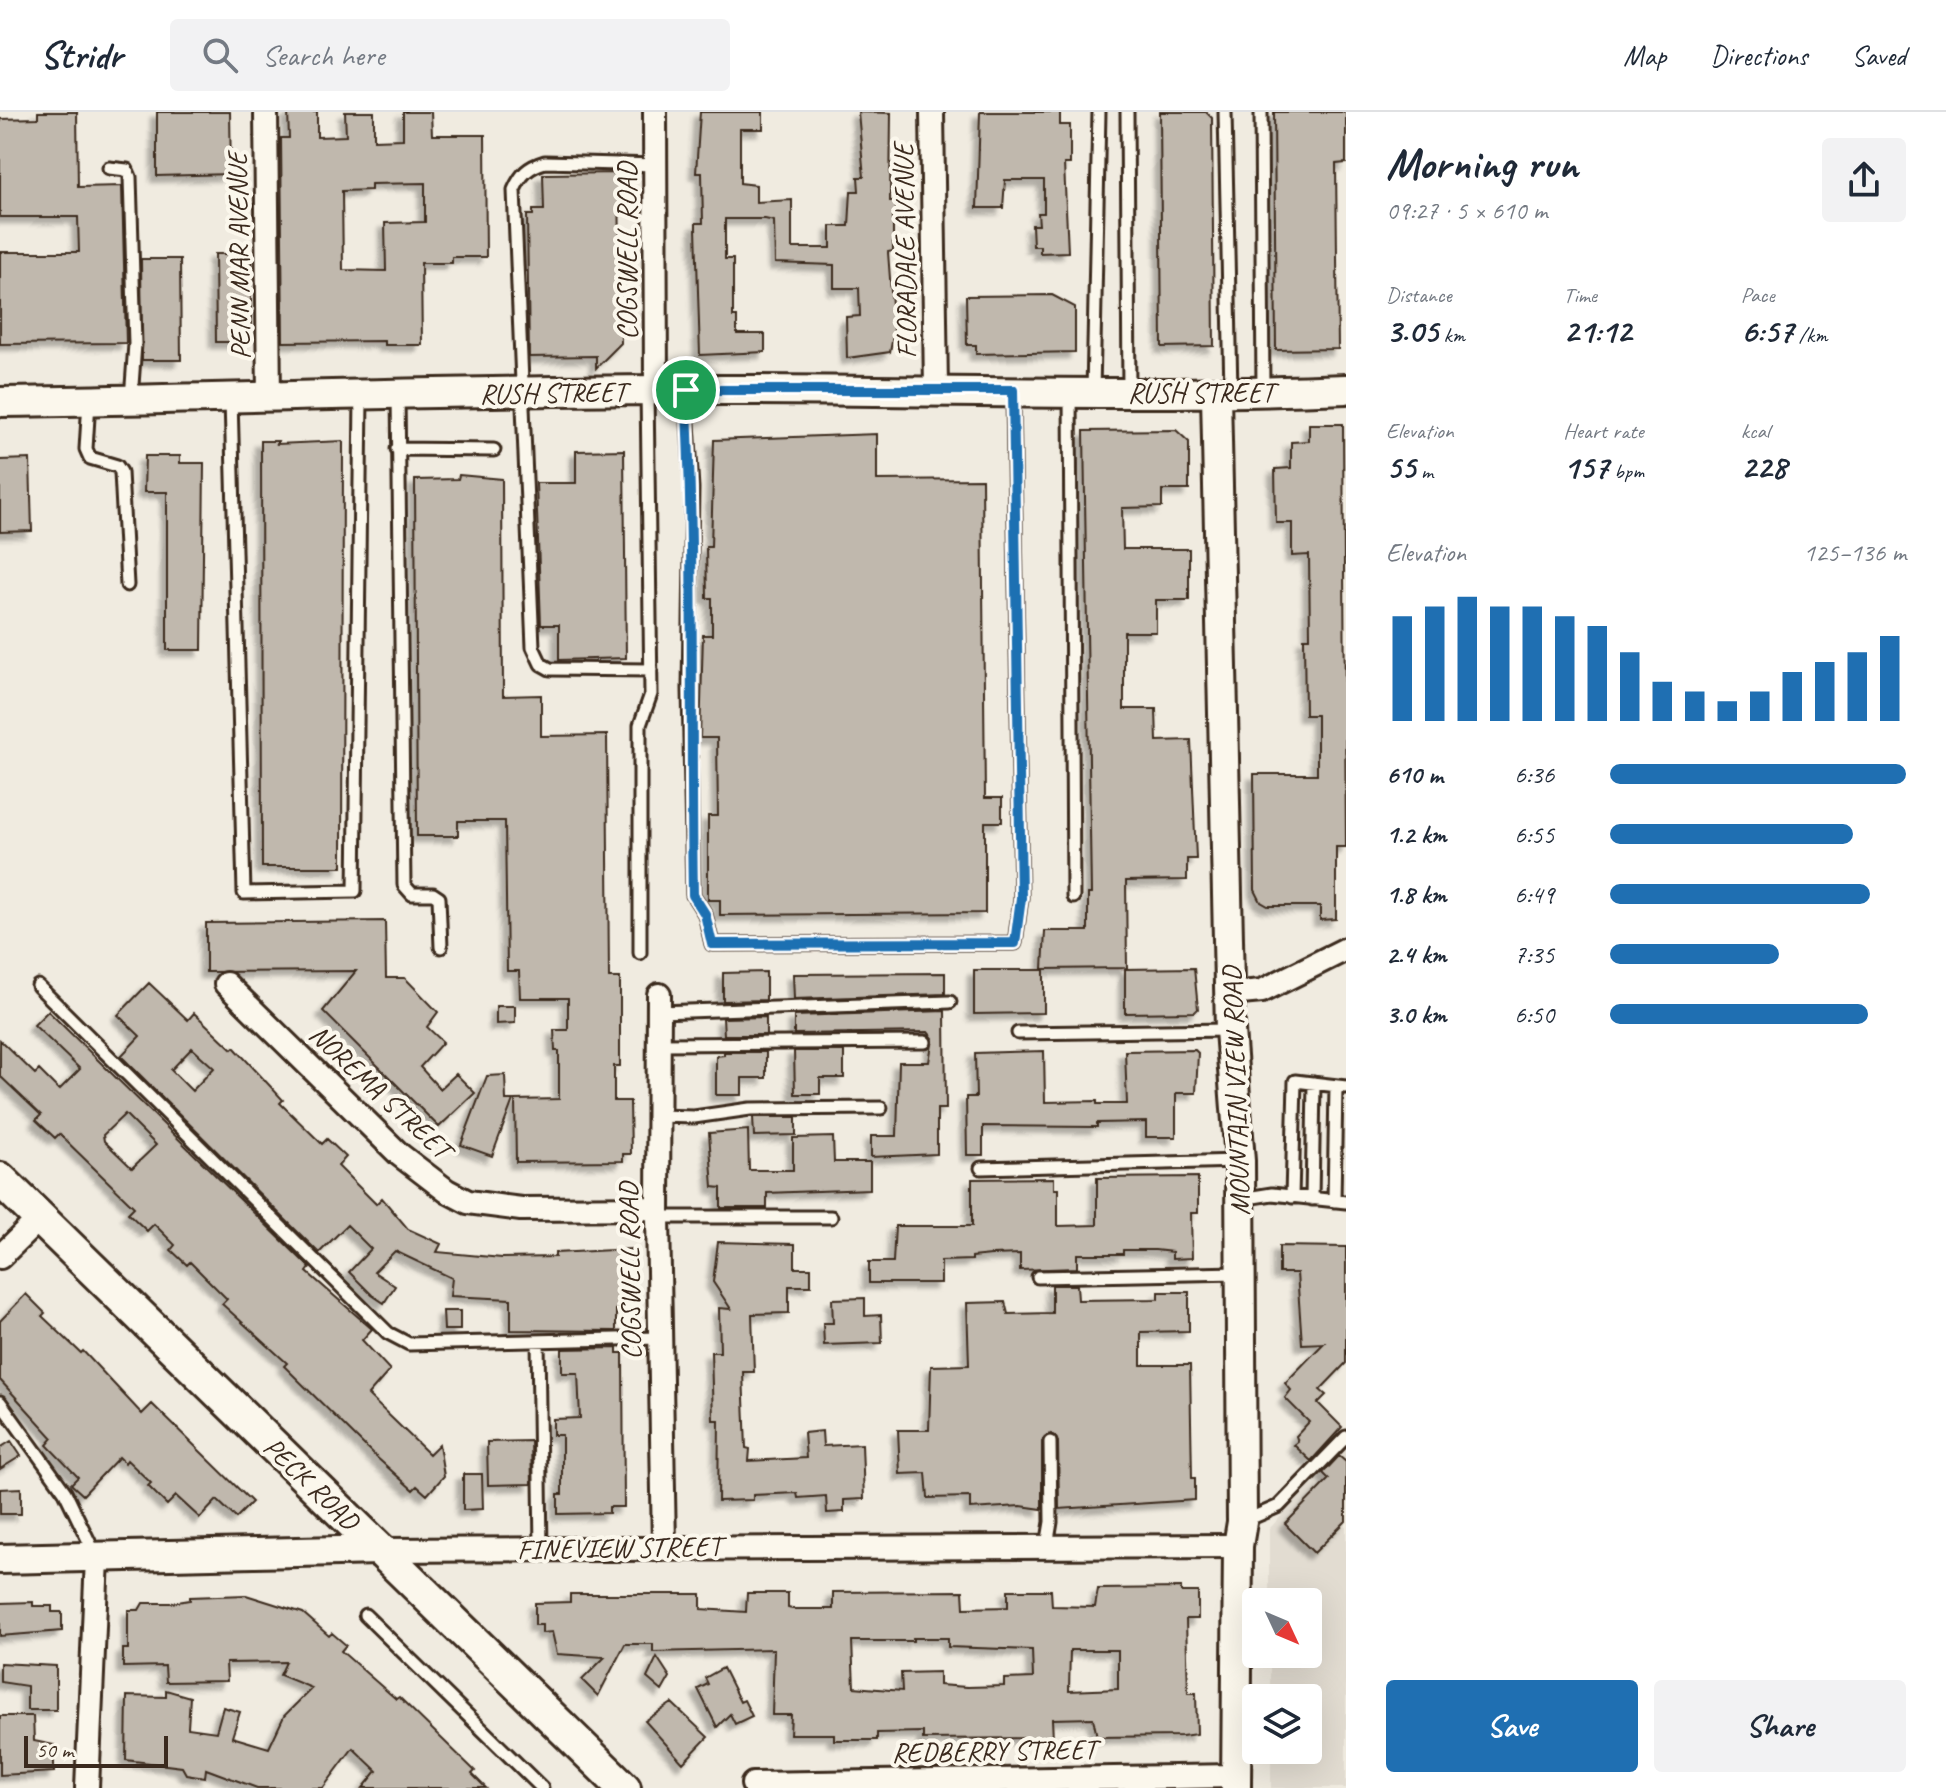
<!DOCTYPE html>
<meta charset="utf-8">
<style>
:root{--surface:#fff;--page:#f2f2f3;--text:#1f2937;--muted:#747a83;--line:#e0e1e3;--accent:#1f6fb2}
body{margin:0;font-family:Caveat,sans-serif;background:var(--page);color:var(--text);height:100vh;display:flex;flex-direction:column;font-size:30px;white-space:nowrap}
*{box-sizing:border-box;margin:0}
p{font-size:26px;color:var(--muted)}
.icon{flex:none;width:44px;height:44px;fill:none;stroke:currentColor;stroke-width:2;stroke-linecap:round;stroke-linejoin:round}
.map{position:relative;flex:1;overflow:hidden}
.details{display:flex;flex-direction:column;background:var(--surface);width:600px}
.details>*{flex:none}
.needle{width:52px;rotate:134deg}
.buttons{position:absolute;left:1242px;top:1476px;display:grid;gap:16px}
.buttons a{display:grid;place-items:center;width:80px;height:80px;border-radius:8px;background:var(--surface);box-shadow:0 8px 32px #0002;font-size:40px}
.scale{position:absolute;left:24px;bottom:20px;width:144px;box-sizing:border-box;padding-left:8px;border:4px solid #3b2a1e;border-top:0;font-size:22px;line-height:28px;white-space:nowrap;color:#3b2a1e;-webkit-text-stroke:6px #fbf7ec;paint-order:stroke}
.pin{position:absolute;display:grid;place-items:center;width:68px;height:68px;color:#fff;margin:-34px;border:4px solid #fff;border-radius:50%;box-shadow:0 2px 8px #0007}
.round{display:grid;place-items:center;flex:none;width:84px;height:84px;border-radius:8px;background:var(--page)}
.headline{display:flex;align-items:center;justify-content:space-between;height:136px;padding:0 40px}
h1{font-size:44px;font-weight:800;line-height:60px}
.metrics{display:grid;grid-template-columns:repeat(3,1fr);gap:12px;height:136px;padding:8px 40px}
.metrics div{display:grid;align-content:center}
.metrics b{font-size:34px;font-weight:800}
.metrics small{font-size:22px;font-weight:400}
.metrics p{font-size:22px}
.chart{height:224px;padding:16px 40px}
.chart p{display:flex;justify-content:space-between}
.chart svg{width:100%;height:144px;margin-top:8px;stroke:var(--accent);stroke-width:6}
.primary-button{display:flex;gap:16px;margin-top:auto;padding:16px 40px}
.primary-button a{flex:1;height:92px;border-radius:8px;background:var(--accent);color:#fff;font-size:32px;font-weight:800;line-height:92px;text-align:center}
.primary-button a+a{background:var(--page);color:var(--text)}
ul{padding:0 40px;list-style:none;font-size:26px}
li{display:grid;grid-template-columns:128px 96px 1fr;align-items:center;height:60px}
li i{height:20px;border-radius:10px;background:var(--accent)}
header{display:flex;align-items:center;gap:48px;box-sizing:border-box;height:112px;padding:0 40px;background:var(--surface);border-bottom:2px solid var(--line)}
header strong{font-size:38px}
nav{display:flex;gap:44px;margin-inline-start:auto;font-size:28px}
.search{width:560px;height:72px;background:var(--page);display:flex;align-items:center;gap:20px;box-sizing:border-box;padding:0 28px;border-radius:8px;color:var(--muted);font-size:30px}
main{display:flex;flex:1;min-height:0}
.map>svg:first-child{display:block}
.built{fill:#e2dcd1}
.building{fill:#c0b8ad;stroke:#3b2a1e;stroke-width:2;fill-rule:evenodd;filter:url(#shadow)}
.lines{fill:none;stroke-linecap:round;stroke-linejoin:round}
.service-casing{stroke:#3b2a1e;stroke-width:17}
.minor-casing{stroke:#3b2a1e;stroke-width:28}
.tertiary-casing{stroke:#3b2a1e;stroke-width:34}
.secondary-casing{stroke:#3b2a1e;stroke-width:38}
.service{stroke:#fbf7ec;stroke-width:11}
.minor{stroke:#fbf7ec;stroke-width:22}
.tertiary{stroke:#fbf7ec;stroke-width:28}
.secondary{stroke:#fbf7ec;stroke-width:32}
.route-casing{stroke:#fff;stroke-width:16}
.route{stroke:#1f6fb2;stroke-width:10}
.labels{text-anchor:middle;stroke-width:8;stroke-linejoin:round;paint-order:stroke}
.street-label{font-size:28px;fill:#3b2a1e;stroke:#fbf7ec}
</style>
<header>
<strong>Stridr</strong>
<div class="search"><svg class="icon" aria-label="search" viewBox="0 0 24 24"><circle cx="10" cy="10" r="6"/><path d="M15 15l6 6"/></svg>Search here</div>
<nav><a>Map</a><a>Directions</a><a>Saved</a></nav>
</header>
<main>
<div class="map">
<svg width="1346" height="1676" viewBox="0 0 1346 1676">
<defs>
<filter id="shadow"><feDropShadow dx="-6" dy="6" stdDeviation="2" flood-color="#0004"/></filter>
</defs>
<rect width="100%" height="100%" fill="#f0ebe0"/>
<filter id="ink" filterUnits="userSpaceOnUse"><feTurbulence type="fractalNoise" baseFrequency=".0125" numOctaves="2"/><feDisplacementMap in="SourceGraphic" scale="16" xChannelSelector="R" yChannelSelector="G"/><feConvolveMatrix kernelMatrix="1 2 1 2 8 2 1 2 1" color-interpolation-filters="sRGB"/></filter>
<g filter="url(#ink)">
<path class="built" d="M1346 1336V1676H1271V1638H1308V1586H1270V1542H1308V1490H1269V1417Z"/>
<path class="building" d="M38 0H77L78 75 122 74 126 231 0 232V140H79L78 105H0V7L38 6Z
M157 0H230L231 62 157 64Z
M288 0H317V25L346 24 345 0H374V28L403 27V0H431L432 23H485L486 145H452V151H421L422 233H384V229L283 230 281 26H289ZM425 71V110L385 111 386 159 343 158 342 79 371 78V72Z
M700 0H763V17H740V71L756 73V90L792 88V136H831V114H849L851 79H859L858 65H864L858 0 891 1 890 89H896V104H893V139L888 140 894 219 890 240 847 246 846 205 860 204 859 176H834V153L775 151 774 109 765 107H725V147H733V205H737V222H765V240L700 243 696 116V111H703L702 61H696Z
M980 0H1060V13H1070V52H1064L1068 140 1040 141V134H1033L1032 113H1039L1038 101H1044V68H1005L1003 96H977Z
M1160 0H1206L1212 6 1214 234 1162 235Z
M1274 0H1346V51L1336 52 1338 237 1276 238Z
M619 61 621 231 596 256V244L529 245 527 103H533V98H544L543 62Z
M215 142H251V230H216Z
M141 147H180L181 248H142Z
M1052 183 1075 195V240L976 242V233H967L966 184Z
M1309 312H1343L1346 735H1336V807L1320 808V794H1268L1261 790 1255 778 1254 662H1317V603H1305L1304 526H1310L1309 443 1292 444V411H1276L1275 357 1291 356V330L1309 329Z
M1176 318 1189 330V378H1162V395L1122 396 1123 437H1189V488H1156V520H1124V597H1156L1157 629 1191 628 1196 747H1187V768L1126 769 1127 856 1043 857 1045 819H1088V782H1091L1084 319Z
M877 322V368L982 367 985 686H1002V710H985V801L720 803V788H708V704H718L717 626H700L703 523H712V486H707L706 435H711L714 328Z
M261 329H278L277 332 343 329 342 755H262Z
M624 338 626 546 559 548V513H541L536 371H576V339Z
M145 344H180V351H204L202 538H167V380H144Z
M30 347 32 419 0 420V348Z
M459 363 502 367 503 584 541 583V624L607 623 609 866H620V954H614V989H630L631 1042H623V1049L516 1050 515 988 559 987V939H555L554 918H568V886H520L519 859H507L505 709H458V724H417L415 368 458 367Z
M385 809 386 866H405L438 900 427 915 443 930 420 955 440 977 456 962 475 981 439 1015 323 899 356 859 206 860V811Z
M1194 856 1198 897 1195 900 1125 901V857Z
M974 858H1044V901L974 902Z
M766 860V888L723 889V861Z
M945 861V882L794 887 793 862Z
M149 871 188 908 194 901 232 937 234 935 283 988 280 991 322 1032 327 1027 346 1045 338 1054 376 1092 382 1086 408 1117 441 1132 437 1140 502 1146 555 1145V1141L631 1137 632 1180H621V1193L616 1197V1219L511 1218V1187L450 1184 452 1166 395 1139 374 1160 395 1174 384 1191 372 1183 349 1160 371 1137 347 1113 319 1141 121 944 140 924 118 903ZM192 936 214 956 192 979 171 958Z
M496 894H515V911L496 912Z
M48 899 307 1153 310 1156 307 1160 372 1217 362 1228 390 1258 368 1283 429 1342 439 1332 444 1364 427 1383 417 1374 413 1378 374 1343 284 1254 287 1251 222 1192 227 1187 190 1150 187 1153 171 1138 175 1133 154 1112 147 1119 128 1101 134 1095 59 1022 55 1026 36 1008 41 1003 0 964V928L35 962 39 958 59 978 80 957 34 913ZM125 1002 156 1033 132 1056 104 1029 103 1023Z
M945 899 946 997H937V1042L871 1045V1024H897L899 950H929L933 926 928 920 794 922V904Z
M766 905V923H724L723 906Z
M1195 938 1198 941 1196 981H1176V1025H1146V1010L1097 1011V1015L983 1014V1043H967L966 985H976L975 941 1044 939 1045 990 1097 989V992H1127L1125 939Z
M794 939H844V966H820V982H795Z
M724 940H766V966H742V983H716V944L724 943Z
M505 963 506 988H513L492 1044 461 1033 487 964Z
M753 1005H796V1023L754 1024Z
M748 1018 749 1058H793V1026L833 1025 834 1050H870V1077L767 1081V1096H721V1076L713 1075 709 1021Z
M1198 1065V1101H1191L1192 1146 1172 1147V1140L1155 1138H1123V1142H1077V1156L1020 1158V1142L991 1143 972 1145V1148L941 1149V1171H869V1150H893L895 1114H972V1067L1054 1066V1077H1058V1114L1097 1113V1066Z
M718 1130 795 1132V1156H811V1174H789V1201L752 1202 754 1260H743L746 1336 750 1337 749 1349 806 1346 804 1321 822 1319 823 1334 862 1332 864 1387 844 1388V1400L827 1401 826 1384 798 1386 797 1381 753 1383V1388L718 1389 719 1308H713L711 1240H720L719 1196 731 1197 713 1170Z
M1279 1134 1346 1135V1251L1320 1278 1326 1283 1318 1291 1342 1315 1311 1349 1294 1333 1298 1330 1296 1324 1309 1310 1285 1286 1291 1278 1285 1271 1324 1231 1302 1232 1297 1161H1279Z
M1052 1173H1077L1078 1188 1159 1187V1180H1189V1219L1141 1220V1253H1190L1192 1366H1195V1388L1059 1397 1058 1330 1051 1322 1042 1330V1397L1021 1394 970 1397V1385L928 1386 926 1361 900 1362 898 1318H929L931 1254 969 1253 967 1191 1005 1190 1008 1202 1052 1201Z
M26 1182 45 1201 42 1204 81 1241 83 1239 142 1302 152 1292 252 1390 236 1406 217 1388 200 1406 176 1384 167 1393 148 1374 151 1371 127 1348 125 1351 119 1345 83 1383 71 1372 78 1365 47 1333 53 1326 0 1268V1209Z
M865 1186V1204L881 1203 882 1231 824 1233 823 1211H833L832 1187Z
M443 1199H460V1218H444Z
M617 1236V1241H623L624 1395H609V1401L558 1402V1382H562V1323H553V1307L580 1306 578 1261H562V1237Z
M11 1329 21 1344 0 1357V1336Z
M531 1329 532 1372 488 1373 487 1330Z
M1339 1344 1346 1350V1409L1314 1441 1285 1412 1329 1367 1323 1361Z
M463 1362H482L483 1397 463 1398Z
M21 1376V1402H0V1377Z
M1181 1476V1480H1198V1507H1186L1188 1581H1196L1197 1622 1182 1624 1097 1625 1093 1606 1052 1607 1053 1626 923 1627V1620L877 1621V1628H834V1622H790L791 1603H772L774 1537 653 1540V1532H625L598 1584 582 1568 605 1545 557 1542 552 1520 542 1521V1513H535V1491L570 1490V1482H701V1497L746 1500 747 1481H788V1496L792 1497H833V1480L963 1479 964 1496 1008 1495V1478H1051L1052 1494 1095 1495 1098 1477ZM913 1526H948V1535L1032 1538 1033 1566 1004 1567V1574L967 1575 939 1573V1560L901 1561 902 1579 854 1575 852 1529H913ZM1070 1538H1118V1577L1069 1579Z
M246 1483 303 1501 329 1524 332 1521 346 1533 341 1539 396 1587 399 1585 475 1659 472 1662 486 1676H363L377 1659 353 1636 323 1676H257L206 1657 205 1665 186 1662 182 1655 126 1648 127 1584 166 1585V1578L190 1585 188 1616 216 1620 223 1595 240 1600 232 1625 269 1636 284 1604 312 1576 280 1563 286 1550 226 1551 227 1569 166 1570 165 1554 123 1555V1537H128V1498H139L143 1491H171L190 1488V1485Z
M33 1490V1494H52V1500H62V1519L0 1524V1491Z
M657 1545 670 1565 662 1579 647 1566Z
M0 1551 56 1554V1598H27V1574L0 1570Z
M723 1556 740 1590 744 1588 752 1604 735 1612 730 1602 717 1615 698 1577 708 1572 705 1566Z
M672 1591 708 1625 683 1651 645 1609Z
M0 1604H33L34 1629 54 1633V1660L0 1663Z"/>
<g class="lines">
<defs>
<path id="service" d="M1127 0 1129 280
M1225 0 1231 279
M1261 0 1263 280
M109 56 127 58 130 65 135 232 131 287
M686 278 692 376 689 577 693 783 705 802 712 832 1015 831 1021 786 1013 283
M1070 280 1073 785
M1093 280 1099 0
M398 284 404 773 412 782H433L439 786 441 835
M231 287 244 781 355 779 361 285
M89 289 86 337 90 346 117 354 121 360 127 473
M397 337 494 338
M651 558 550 557 541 552 533 535 514 78C521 62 528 55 545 50L656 53
M640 841V613L651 582 647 278
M38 874 388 1221 409 1232 659 1226
M659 900 950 890
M1018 921 1230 918
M659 932 925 930
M658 1004 694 1005 750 997 881 996
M981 1056 1239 1049
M1292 1085 1295 969 1346 975
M1241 1087 1272 1082 1346 1090
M1312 1087 1314 971
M1334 1089 1336 974
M658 1105H831
M1038 1165 1240 1161
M538 1229 541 1436
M0 1290 65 1380 95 1442
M1242 1410 1279 1394 1346 1325
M1047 1434 1051 1410 1050 1330
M365 1503 542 1676"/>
<path id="minor" d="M266 0 269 286
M655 0 656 278
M932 0 936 277
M226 872 400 1043 447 1079 468 1090 521 1097 658 1096
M1230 882 1262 879 1346 837
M659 883 658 1105 664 1434
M0 1145 40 1106
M380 1438 1238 1434
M753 1672 1236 1664
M87 1676 97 1446"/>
<path id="tertiary" d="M1216 283 1230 918 1240 1049 1242 1410 1238 1434 1236 1676
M0 290C230 287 460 278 690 278 909 277 1128 286 1346 277
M0 1447 380 1438"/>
<path id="secondary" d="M0 1067 624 1676"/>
</defs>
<use href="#service" class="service-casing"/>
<use href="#minor" class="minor-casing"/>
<use href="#tertiary" class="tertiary-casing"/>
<use href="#secondary" class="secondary-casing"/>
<use href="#service" class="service"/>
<use href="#minor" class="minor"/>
<use href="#tertiary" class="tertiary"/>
<use href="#secondary" class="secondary"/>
</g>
</g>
<g class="lines" filter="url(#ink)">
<defs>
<path id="route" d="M686 278H1013L1021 786 1015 831 712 832 705 802 693 783C690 615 695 446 686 278Z"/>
</defs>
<use href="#route" class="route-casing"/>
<use href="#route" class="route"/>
</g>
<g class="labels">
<g class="street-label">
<text transform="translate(626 139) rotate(-90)" y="10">COGSWELL ROAD</text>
<text transform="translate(904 139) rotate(-91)" y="10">FLORADALE AVENUE</text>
<text transform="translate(238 144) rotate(-91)" y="10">PENN MAR AVENUE</text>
<text transform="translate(553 280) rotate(-1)" y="10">RUSH STREET</text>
<text x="1201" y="290">RUSH STREET</text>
<text transform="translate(381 979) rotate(43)" y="10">NOREMA STREET</text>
<text transform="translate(1235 979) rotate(-92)" y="10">MOUNTAIN VIEW ROAD</text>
<text transform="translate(629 1159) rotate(-91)" y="10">COGSWELL ROAD</text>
<text transform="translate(312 1371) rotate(44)" y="10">PECK ROAD</text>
<text transform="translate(619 1435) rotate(-1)" y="10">FINEVIEW STREET</text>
<text transform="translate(994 1638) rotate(-1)" y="10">REDBERRY STREET</text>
</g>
</g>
</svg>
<div class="buttons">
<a><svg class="needle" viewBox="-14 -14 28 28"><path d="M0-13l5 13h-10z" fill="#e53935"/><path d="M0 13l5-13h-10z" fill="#747a83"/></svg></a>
<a><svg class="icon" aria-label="layers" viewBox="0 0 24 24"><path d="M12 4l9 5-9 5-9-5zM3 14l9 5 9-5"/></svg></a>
</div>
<div class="scale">50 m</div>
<div class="pin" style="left:686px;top:278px;background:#1e9e55"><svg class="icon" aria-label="arrive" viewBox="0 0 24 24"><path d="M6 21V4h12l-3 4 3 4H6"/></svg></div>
</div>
<section class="details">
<div class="headline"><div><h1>Morning run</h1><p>09:27 · 5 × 610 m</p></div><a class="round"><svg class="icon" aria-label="share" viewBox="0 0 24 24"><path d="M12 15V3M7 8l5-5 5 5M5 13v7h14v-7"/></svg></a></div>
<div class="metrics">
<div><p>Distance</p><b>3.05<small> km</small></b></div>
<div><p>Time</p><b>21:12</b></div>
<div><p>Pace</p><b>6:57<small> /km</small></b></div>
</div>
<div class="metrics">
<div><p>Elevation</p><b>55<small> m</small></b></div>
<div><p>Heart rate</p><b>157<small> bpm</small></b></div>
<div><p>kcal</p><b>228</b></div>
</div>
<div class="chart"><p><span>Elevation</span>125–136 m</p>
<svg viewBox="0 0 160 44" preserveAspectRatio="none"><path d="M5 44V12M15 44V9M25 44V6M35 44V9M45 44V9M55 44V12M65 44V15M75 44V23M85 44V32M95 44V35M105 44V38M115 44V35M125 44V29M135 44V26M145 44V23M155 44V18"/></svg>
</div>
<ul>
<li><b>610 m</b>6:36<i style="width:100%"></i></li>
<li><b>1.2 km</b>6:55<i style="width:82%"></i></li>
<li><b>1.8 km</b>6:49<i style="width:88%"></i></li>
<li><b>2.4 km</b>7:35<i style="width:57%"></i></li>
<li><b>3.0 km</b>6:50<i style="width:87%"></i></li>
</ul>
<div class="primary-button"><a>Save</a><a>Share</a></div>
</section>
</main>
